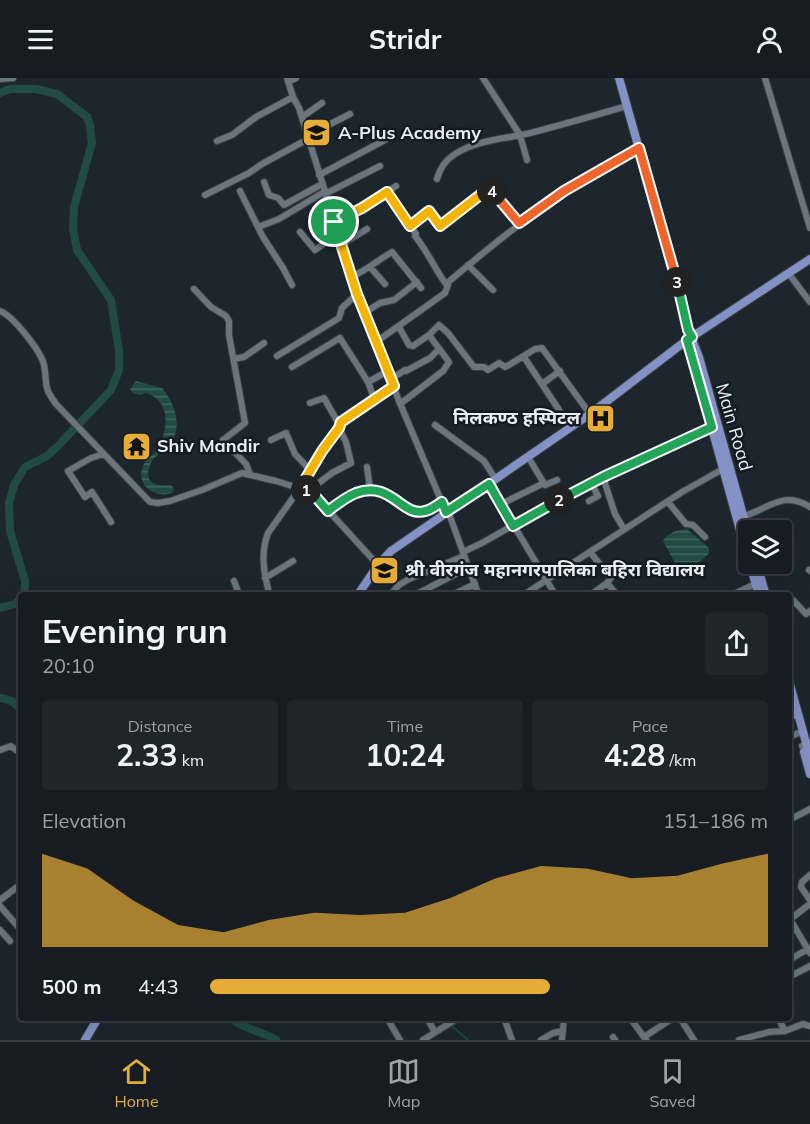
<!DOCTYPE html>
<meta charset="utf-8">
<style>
:root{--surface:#161c22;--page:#1f252a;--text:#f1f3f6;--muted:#9ea1a5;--line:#353a40;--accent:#e5ad36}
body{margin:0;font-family:Mulish,"Noto Sans Devanagari",sans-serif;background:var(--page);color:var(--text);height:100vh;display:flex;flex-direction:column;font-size:22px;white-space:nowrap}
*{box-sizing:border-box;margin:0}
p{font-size:20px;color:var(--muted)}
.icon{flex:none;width:33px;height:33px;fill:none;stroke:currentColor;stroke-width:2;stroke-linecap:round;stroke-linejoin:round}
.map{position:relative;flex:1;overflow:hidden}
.sheet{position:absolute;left:18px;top:514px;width:774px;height:429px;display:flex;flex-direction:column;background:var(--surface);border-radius:6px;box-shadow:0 6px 24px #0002,0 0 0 2px var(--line)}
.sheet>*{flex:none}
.fabs{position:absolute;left:738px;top:442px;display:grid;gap:12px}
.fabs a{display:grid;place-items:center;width:54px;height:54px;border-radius:6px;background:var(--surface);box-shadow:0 6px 24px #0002,0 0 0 2px var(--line);font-size:30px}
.pin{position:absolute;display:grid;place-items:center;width:51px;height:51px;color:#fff;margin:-26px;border:3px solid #fff;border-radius:50%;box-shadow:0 2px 6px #0007}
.km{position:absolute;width:30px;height:30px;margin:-15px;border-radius:50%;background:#222;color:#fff;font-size:16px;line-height:30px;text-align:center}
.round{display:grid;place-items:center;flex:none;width:63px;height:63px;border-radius:6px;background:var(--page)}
.summary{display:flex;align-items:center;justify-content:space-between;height:102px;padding:0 24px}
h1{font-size:33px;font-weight:700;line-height:45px}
.metrics{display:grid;grid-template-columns:repeat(3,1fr);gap:9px;height:102px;padding:6px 24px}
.metrics div{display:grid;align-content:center;border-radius:6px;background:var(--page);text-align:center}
.metrics b{font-size:30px;font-weight:700}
.metrics small{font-size:16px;font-weight:400}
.metrics p{font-size:16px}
.chart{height:168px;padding:12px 24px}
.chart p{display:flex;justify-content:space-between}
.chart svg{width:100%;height:108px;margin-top:6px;fill:var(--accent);opacity:.7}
ul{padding:0 24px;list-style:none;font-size:20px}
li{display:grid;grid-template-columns:96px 72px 1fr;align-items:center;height:45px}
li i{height:15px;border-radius:8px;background:var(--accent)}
header{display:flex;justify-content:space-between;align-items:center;height:78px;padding:0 24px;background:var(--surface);font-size:27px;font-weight:700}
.tabs{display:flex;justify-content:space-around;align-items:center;height:84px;border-top:2px solid var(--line);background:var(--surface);font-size:16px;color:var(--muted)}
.tabs a{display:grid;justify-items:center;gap:3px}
.tabs .current{color:var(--accent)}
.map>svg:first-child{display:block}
.water{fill:url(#water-rules)}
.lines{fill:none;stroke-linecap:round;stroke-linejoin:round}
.stream{stroke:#224c43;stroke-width:1.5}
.river{stroke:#224c43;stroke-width:8}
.minor-casing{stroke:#394046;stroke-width:8}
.major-casing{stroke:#394046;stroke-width:10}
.minor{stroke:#6b757d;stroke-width:6}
.major{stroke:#8491c4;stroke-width:8}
.split-1-casing{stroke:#fff;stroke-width:12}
.split-2-casing{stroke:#fff;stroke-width:12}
.split-3-casing{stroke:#fff;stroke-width:12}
.split-4-casing{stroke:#fff;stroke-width:12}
.split-5-casing{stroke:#fff;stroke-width:12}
.split-1{stroke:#f5b400;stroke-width:8}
.split-2{stroke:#22a559;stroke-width:8}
.split-3{stroke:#22a559;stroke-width:8}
.split-4{stroke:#f0652b;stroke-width:8}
.split-5{stroke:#f5b400;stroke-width:8}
.labels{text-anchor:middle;stroke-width:5;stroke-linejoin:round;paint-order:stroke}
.poi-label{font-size:18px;font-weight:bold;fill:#e9eef3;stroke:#141c23;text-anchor:start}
.street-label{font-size:18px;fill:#e9eef3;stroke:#141c23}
</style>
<header><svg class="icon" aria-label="menu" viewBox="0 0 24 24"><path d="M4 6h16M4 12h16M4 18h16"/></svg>Stridr<svg class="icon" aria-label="person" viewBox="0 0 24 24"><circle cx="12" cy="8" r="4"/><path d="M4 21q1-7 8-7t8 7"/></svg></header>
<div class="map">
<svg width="810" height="962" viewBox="0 0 810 962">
<defs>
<pattern id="water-rules" width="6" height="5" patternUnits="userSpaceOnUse" patternTransform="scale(1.5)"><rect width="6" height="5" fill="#224c43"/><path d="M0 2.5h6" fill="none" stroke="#42665f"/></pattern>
</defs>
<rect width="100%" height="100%" fill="#1d262d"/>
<path class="water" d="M136 303 162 310C175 325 183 349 170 367 165 373 156 376 152 383 142 403 152 409 171 407L174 411 172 415C155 421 135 407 143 388 146 380 151 379 155 374 158 372 158 368 160 366 169 347 169 322 146 315L140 317 133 315 130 311Z
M687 451 709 470V475L701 483 681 492 676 487 663 463C668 454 678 452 687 451Z"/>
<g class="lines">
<path class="stream" d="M451 947 468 962"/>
<path class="river" d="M0 15 10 11H36L57 16 87 39 90 47 92 65 74 129 73 151 77 172 111 222 119 273V292L111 312 57 369 47 378 25 389 14 407 9 425 10 453 25 503 24 518
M0 530 15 526 21 520
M0 620 12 623 21 631
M231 940C244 952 261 952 276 962"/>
<defs>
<path id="minor" d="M287 0 293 19 299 30 357 216 399 323 446 434
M483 0 520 57 527 82
M765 0 810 150
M0 1 13 0
M288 4 296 0
M302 39 322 25
M307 58 350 36
M217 63 232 57 256 39 293 19
M319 97 385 62
M437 101C440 90 445 82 455 76 478 61 508 61 534 54 565 46 596 37 627 28
M264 104 269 117 278 120 284 127 322 106
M240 113 263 159 283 190 292 207
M387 114 416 156 415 158C428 174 434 190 446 206
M325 116 380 88
M205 117 249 95 262 86 308 61
M334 144 362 130 396 108
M410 148 429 133 440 148 489 110 519 145
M258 149 279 141 324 114
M300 154 315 172 338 156
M341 167 367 151
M468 187 493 212
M370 189 385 206
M789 196 810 224
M351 199C366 193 378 182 392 174L421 210
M194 211 211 229 226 238 229 243V257L245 345 223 362 246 386 250 396
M0 233C13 238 41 273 44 287 48 307 42 307 56 326L150 424 158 425 170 423 202 412 242 395 276 403 308 413 315 418 378 487
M364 235 380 225 394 222 417 204
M399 249 409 267 413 268 429 257 449 284 443 293 400 326
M429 257 439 247 448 255 474 289H484L488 292 499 285 505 289 509 287 535 271 542 270 590 336
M376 264 445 215 448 207 446 206C507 154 567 107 638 70
M277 278 339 240 342 230 357 216
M524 279 567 344 569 350
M234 281 244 279 264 265
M292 289 340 260 368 304 374 320
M391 301 405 292 406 293 430 280 439 271
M368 304 388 293
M542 306 560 293
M310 325 324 320 340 348
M435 347 484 383 496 402
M271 362 286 355 295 376 310 392
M104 376 91 380 68 393 85 419 92 414 111 444
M528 379 545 407 557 402
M367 389 370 411
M603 399 615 436 624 451
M489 406 556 518
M308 413 332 395 351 385 346 364 339 350
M589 423 598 418 591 405
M668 424 686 446 693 447 705 459
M501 426 544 405
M328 433C337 427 346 419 356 415 393 402 402 440 425 433 431 432 437 427 442 424
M448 433 479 518
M741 439C768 432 783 411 810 429
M463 474 482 465 573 413 714 348
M809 492 810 493
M265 500 293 483
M234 503 240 518
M607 505 618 518
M270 518C264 497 260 476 268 455L300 410 322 373 339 350 341 344 394 308
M389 518 399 507 409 501 464 478
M413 518 469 489
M450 518 475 506
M522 518 682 414 723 391
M589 518 607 505 611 500 590 474
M730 518 757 505
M793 522 806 536 810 533
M789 659 803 653
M802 668 810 664
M0 672 11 668 21 676
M789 742 810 731
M810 797 802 804 801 809 810 822
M0 822 21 806
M0 828 21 852
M790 841 810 875
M789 842 810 826
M0 852 10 863
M789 882 808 871
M789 899 810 888
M353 940H355
M387 940 400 962
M427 940 435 954
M504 940 512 962
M630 940 644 959
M680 940 694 962
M778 940 785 953
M613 959 615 962
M423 962 458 940
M541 962 553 955 563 953
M562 962 564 940
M646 962 644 959 673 940
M739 962 769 954 785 953 803 946 810 948"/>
<path id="major" d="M619 0 676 202 688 252 699 279 748 455
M687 260 748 481
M750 486 759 518
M757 486 766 518
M357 518 378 487 391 473 590 336 687 262 810 181
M789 603 810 679
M789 623 793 637
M804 674 810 696
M85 962 98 940"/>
</defs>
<use href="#minor" class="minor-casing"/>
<use href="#major" class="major-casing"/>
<use href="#minor" class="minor"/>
<use href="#major" class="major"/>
</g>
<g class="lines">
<defs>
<path id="split-1" d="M306 412 300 410 322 373 339 350 341 344 394 308 357 216 334 144"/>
<path id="split-2" d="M306 412 315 418 328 433C337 426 346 419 356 415 392 402 402 440 425 433 431 432 437 427 442 424L446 434 489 406 513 448 559 422"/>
<path id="split-3" d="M559 422 603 399 712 349 687 262 692 259 688 252 677 204"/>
<path id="split-4" d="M492 113 519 145 564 113 639 70 677 204"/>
<path id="split-5" d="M334 144 362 130 387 114 410 148 429 133 440 148 489 110 492 113"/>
</defs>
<use href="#split-1" class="split-1-casing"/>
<use href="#split-2" class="split-2-casing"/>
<use href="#split-3" class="split-3-casing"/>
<use href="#split-4" class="split-4-casing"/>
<use href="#split-5" class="split-5-casing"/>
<use href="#split-1" class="split-1"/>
<use href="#split-2" class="split-2"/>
<use href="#split-3" class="split-3"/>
<use href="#split-4" class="split-4"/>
<use href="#split-5" class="split-5"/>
</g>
<defs>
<symbol id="school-square" viewBox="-11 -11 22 22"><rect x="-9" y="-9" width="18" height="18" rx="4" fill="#e5ad36" stroke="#141c23"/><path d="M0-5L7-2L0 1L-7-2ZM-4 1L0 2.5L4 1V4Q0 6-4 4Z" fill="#111"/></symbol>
<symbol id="hospital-square" viewBox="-11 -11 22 22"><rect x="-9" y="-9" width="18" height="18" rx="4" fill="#e5ad36" stroke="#141c23"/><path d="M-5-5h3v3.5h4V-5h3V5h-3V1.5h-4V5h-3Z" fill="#111"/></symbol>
<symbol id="temple-square" viewBox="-11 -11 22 22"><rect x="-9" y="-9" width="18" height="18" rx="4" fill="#e5ad36" stroke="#141c23"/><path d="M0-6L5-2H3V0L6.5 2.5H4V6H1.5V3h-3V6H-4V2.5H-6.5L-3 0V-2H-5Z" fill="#111"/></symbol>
</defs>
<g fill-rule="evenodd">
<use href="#school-square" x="300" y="38" width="33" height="33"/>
<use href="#hospital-square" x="584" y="324" width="33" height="33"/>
<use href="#temple-square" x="120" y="352" width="33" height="33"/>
<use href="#school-square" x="368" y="476" width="33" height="33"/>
</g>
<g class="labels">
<g class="poi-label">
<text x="338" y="61">A-Plus Academy</text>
<text x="580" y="346" text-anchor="end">निलकण्ठ हस्पिटल</text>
<text x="157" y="374">Shiv Mandir</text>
<text x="405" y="498">श्री वीरगंज महानगरपालिका बहिरा विद्यालय</text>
</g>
<g class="street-label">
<text transform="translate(734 349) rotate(74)" y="6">Main Road</text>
</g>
</g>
</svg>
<div class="fabs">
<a><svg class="icon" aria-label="layers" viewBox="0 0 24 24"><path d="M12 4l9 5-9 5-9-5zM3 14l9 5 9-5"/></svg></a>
</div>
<div class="pin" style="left:334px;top:144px;background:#1e9e55"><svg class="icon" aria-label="arrive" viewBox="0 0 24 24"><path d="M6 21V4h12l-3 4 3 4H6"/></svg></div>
<b class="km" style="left:306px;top:412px">1</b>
<b class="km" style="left:559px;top:422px">2</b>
<b class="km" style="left:677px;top:204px">3</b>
<b class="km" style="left:492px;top:113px">4</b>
<section class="sheet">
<div class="summary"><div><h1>Evening run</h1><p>20:10</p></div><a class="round"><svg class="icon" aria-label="share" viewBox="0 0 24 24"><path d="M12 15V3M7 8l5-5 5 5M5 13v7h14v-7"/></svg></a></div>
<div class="metrics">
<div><p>Distance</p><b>2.33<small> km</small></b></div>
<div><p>Time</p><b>10:24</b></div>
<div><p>Pace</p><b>4:28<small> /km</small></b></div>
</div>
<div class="chart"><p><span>Elevation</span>151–186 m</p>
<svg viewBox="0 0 160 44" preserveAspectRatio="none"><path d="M0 44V6L10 12L20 25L30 35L40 38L50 33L60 30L70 31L80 30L90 24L100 16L110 11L120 12L130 16L140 15L150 10L160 6V44z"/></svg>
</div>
<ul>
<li><b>500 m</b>4:43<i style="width:61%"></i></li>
</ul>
</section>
</div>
<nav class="tabs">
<a class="current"><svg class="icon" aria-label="home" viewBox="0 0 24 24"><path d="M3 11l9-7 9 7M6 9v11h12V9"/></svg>Home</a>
<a><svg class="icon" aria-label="map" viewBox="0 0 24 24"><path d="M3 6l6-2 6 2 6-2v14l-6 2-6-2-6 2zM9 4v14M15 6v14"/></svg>Map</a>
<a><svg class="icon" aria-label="saved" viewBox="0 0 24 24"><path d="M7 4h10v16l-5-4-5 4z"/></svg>Saved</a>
</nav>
